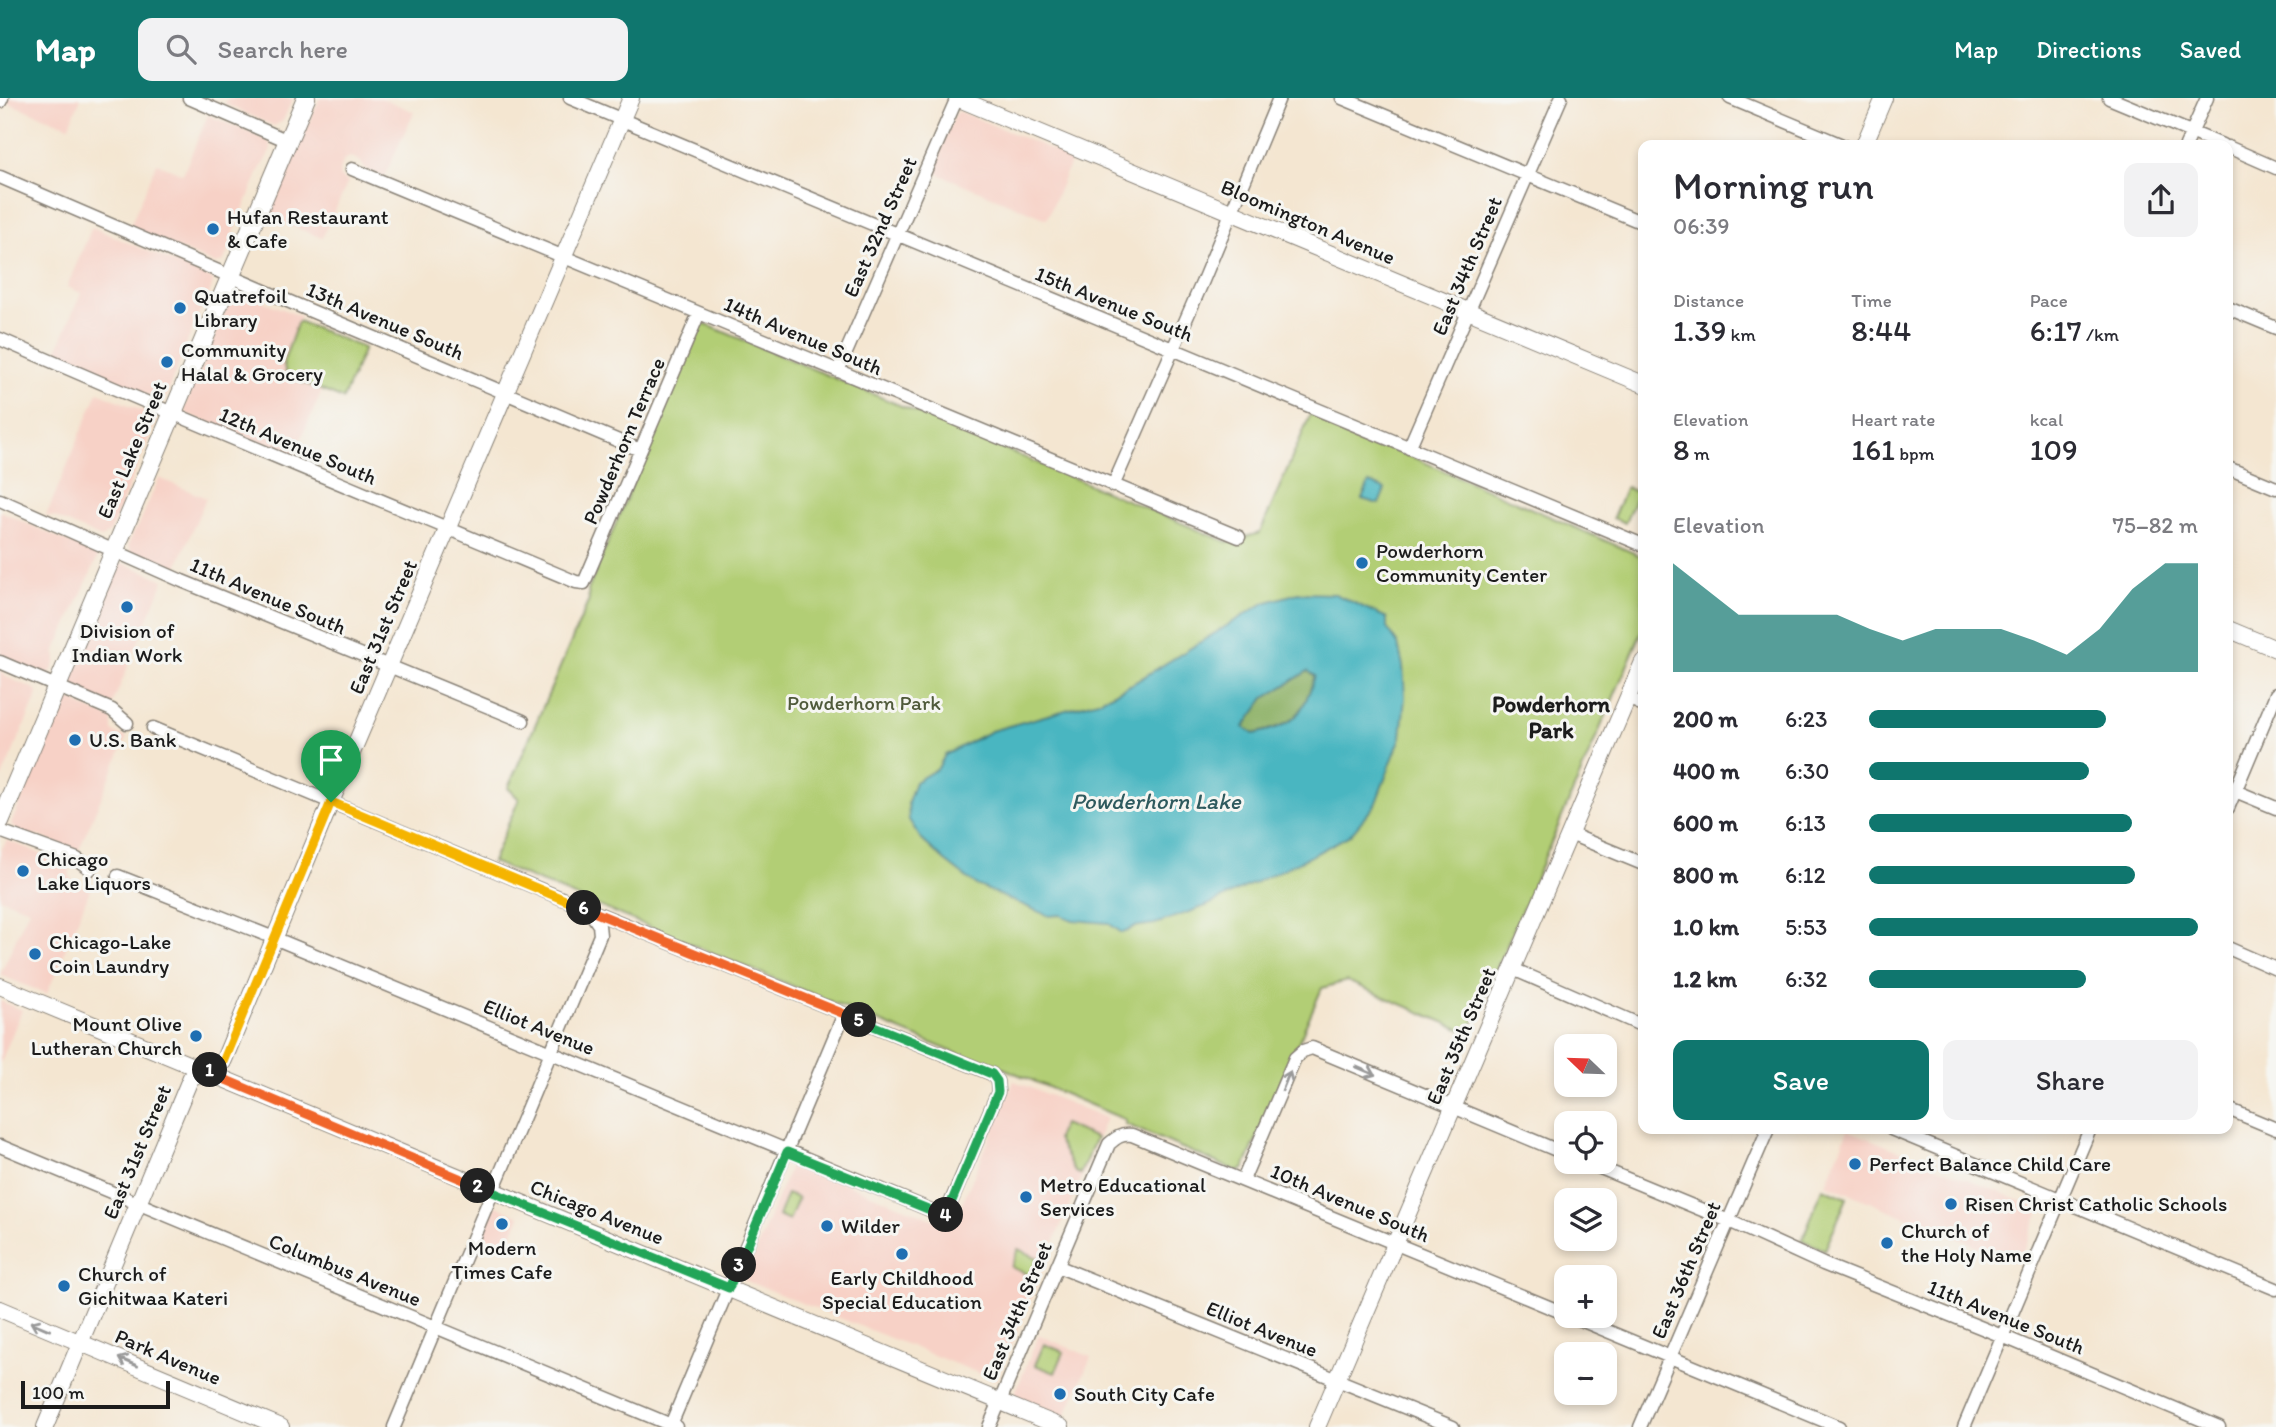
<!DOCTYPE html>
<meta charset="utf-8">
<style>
:root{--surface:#fff;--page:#f2f2f3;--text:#2b2b33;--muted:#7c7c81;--accent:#0f766e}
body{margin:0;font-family:Itim,sans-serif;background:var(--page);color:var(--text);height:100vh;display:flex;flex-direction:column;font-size:26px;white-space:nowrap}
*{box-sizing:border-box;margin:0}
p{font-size:23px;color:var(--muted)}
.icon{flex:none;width:38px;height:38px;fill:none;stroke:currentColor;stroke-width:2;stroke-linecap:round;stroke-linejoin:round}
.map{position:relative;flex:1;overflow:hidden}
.sheet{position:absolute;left:1638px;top:42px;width:595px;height:994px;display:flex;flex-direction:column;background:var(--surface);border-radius:14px;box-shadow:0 4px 10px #0003}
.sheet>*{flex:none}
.needle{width:46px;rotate:293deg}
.fabs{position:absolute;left:1554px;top:936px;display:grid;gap:14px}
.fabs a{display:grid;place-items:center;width:63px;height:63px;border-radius:14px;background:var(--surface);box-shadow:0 4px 10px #0003;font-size:35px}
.scale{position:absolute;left:21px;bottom:18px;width:149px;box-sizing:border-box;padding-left:7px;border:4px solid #1c1c1c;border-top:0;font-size:19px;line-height:24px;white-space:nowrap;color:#1c1c1c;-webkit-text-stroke:5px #f6f6f2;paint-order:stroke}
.pin{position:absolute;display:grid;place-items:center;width:60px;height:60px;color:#fff;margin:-72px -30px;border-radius:50% 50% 50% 0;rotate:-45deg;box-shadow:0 0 7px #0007}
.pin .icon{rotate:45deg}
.km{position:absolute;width:35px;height:35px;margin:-18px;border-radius:50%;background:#222;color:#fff;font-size:19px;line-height:35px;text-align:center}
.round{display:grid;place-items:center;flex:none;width:74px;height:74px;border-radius:14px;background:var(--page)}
.summary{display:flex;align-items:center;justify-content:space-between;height:119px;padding:0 35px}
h1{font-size:38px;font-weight:600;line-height:52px}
.metrics{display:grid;grid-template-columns:repeat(3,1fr);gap:10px;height:119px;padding:7px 35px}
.metrics div{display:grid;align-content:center}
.metrics b{font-size:30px;font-weight:600}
.metrics small{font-size:19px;font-weight:400}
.metrics p{font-size:19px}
.chart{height:196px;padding:14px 35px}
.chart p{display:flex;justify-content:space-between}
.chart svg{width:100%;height:126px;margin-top:7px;fill:var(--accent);opacity:.7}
.button{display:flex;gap:14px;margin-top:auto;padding:14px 35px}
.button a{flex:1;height:80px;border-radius:14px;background:var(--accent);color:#fff;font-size:28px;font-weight:600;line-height:80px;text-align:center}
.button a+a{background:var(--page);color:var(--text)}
ul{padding:0 35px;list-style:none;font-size:23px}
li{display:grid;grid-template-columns:112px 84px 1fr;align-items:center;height:52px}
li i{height:18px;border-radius:9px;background:var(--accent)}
header{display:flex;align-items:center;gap:42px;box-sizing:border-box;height:98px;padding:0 35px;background:var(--accent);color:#fff}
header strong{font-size:33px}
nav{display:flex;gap:38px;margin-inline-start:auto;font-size:24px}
.search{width:490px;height:63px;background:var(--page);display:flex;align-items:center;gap:18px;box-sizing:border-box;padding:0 24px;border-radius:14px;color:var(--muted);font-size:26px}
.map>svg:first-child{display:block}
.built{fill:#f7d1c6}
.green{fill:#b2ce74;stroke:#677548;stroke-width:2}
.forest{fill:#8db166;stroke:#546641;stroke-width:2}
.water{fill:#48b6c1;stroke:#32696e;stroke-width:2;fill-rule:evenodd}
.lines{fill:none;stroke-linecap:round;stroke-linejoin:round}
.minor-casing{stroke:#888176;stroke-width:15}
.tertiary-casing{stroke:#888176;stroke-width:18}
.secondary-casing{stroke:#888176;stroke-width:20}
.minor{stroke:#fff;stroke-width:12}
.tertiary{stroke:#fff;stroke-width:16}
.secondary{stroke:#fff;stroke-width:18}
.oneway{stroke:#999}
.split-1-casing{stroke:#fff;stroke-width:14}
.split-2-casing{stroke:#fff;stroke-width:14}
.split-3-casing{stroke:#fff;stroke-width:14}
.split-4-casing{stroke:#fff;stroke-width:14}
.split-5-casing{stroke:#fff;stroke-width:14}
.split-6-casing{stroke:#fff;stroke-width:14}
.split-7-casing{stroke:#fff;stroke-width:14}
.split-1{stroke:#f5b400;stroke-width:9}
.split-2{stroke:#f0652b;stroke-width:9}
.split-3{stroke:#22a559;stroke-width:9}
.split-4{stroke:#22a559;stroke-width:9}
.split-5{stroke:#22a559;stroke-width:9}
.split-6{stroke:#f0652b;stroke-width:9}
.split-7{stroke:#f5b400;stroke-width:9}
.poi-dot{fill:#1f6fb2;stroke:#f6f6f2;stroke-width:2.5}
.labels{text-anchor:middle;stroke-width:6;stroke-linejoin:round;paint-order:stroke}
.poi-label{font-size:21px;fill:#1c1c1c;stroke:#f6f6f2;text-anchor:start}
.street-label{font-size:21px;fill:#1c1c1c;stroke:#f6f6f2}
.park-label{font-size:21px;fill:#505a3b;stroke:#f6f6f2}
.neighbourhood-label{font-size:23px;font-weight:bold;fill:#1c1c1c;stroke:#f6f6f2}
.water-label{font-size:23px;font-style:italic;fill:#2e5a5e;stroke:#f6f6f2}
</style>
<header>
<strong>Map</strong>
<div class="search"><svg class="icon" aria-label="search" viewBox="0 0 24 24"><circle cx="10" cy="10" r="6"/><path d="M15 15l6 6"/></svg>Search here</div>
<nav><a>Map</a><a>Directions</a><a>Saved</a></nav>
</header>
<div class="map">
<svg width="2276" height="1329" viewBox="0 0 2276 1329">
<rect width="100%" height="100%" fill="#f6f6f2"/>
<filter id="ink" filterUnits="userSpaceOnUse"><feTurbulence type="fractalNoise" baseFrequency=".0143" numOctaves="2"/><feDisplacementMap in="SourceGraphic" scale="14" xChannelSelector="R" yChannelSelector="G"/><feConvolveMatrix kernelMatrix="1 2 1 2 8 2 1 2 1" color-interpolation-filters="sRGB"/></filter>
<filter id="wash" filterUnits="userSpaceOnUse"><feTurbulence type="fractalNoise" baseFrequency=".00686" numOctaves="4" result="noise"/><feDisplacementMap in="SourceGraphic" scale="28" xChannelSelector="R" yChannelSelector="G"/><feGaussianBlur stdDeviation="1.57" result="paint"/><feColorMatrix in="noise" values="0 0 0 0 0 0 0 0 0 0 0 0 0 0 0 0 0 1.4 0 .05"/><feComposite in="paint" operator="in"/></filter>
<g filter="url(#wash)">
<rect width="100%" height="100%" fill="#f4e6d1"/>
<path class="built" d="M6 0H81L69 28 5 4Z
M228 0H293L283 23 274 28 225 6Z
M320 0H382L414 14 384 79 365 71 361 64 356 61 351 59 344 61 339 74 341 80 348 84 322 140 268 118Z
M958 14H961L1072 60 1047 121 931 73 955 17Z
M208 17 266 42 270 45 271 52 260 71 231 141V147L223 164 215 166 129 130 157 65 183 76Z
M92 129 212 181 213 185 206 205 201 210 164 302H160L54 259 81 195 67 189Z
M237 193 300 218 283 266 287 278 322 293 293 359 187 316 184 311 232 197Z
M98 294 152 317 156 323 110 434 101 440 55 419 46 418Z
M159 380 206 400 175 473 131 454 128 447 134 433 138 429Z
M0 413 97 457V461L55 554 56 562 52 572 47 577 41 578 0 560Z
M121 466H126L164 482 112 607 70 589V583L80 566 110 491V485L117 469Z
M0 572 6 579 35 591 38 596 0 684Z
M68 602 76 604 81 608 112 621V632L116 636 127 639 78 754 36 737 29 738 18 734 11 726 62 607Z
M7 742 44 757 48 755 69 765 70 779 74 785 83 789 92 787 47 896 0 877 29 811 0 800V753Z
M0 903 22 912 0 966Z
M1014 983 1106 1020 996 1282 744 1182 792 1064 952 1129Z
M1848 1032 2040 1111 2018 1165 1826 1086Z
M497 1108 520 1118 505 1153 478 1142 491 1112Z
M1039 1237 1091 1259 1065 1319 1016 1298 1015 1295Z"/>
<path class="green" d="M298 223 364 250 343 301 287 278 283 265Z
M700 224 1227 444 1260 435 1311 315 1643 459V531L1469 935 1347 883 1322 890 1244 1070 1239 1074 1125 1026 1126 1022 996 967 994 971 492 764 519 701 508 690 589 502 588 492Z
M1626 389 1638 395 1625 425 1613 420Z
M1063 1026 1096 1040 1080 1076 1075 1074 1057 1041Z
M1823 1090 1847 1100 1825 1152 1802 1142Z
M787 1096 798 1100 789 1123 778 1118Z
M1018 1151 1038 1160 1031 1178 1011 1169Z
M1044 1246 1064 1254 1055 1275 1035 1267Z"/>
<path class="forest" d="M1308 573 1315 578C1301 619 1297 626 1253 636L1243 629 1265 600Z"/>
<path class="water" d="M1369 385 1385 391 1379 406 1362 401Z
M1298 495 1335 496 1387 520V530L1398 546 1403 568 1405 599 1401 639 1375 707 1350 737 1313 757 1206 808 1155 826 1133 829 1128 833 1122 835 1108 825 1073 822 1061 817 1049 818 976 787 944 762 922 742 909 722 908 704 915 684 938 670 945 657 991 633 1098 603 1132 586 1264 505ZM1308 573 1315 578C1301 619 1296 627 1254 636L1244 629 1265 600Z"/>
</g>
<g filter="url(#ink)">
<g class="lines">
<defs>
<path id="minor" d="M189 0 288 43
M570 0 1643 447
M1342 0 1643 125
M1730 0 1842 47
M2109 0 2222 47
M0 4 2 0
M2186 47 2207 0
M2228 49 2276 70
M352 71 1239 439
M0 79 297 207 640 352
M2228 210 2276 230
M0 241C191 325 384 403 576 484L584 485 699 215
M838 273 957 0
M1409 350 1561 0
M2228 370 2276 390
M1113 388 1202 185 1279 0
M0 402 182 483 523 623
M0 564 112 612 127 625
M1628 600 1643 607
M2228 690 2276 710
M2228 710 2276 596
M0 733 77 761 90 771
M1570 736 1643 766
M118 778 274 840 945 1118 998 994 997 983 992 976 597 815 153 630
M2228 850 2276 871
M1513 871 1643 928
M2228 1011 2276 1031
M1891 1031 2276 1191
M0 1048 676 1329
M1586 1064 1729 1123 1823 1166 2002 1238 2219 1329
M1243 1082 1295 960 1303 953 1312 950 1566 1056
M1057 1168 1453 1329
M1571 1218 1839 1329
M394 1329 600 837 599 827 590 814
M670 1329 844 916
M989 1329 1109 1046C1117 1039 1121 1036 1132 1037L1566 1216
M1640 1329 1768 1031
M1964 1329 2090 1031"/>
<path id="tertiary" d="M957 0 1643 286
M1864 47 1884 0
M2228 531 2276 551
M0 888 1061 1329
M0 1211 281 1329
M45 1329 191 979 207 974 223 964 331 704 631 0
M1317 1329 1643 564"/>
<path id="secondary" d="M0 723 306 0"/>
</defs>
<use href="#minor" class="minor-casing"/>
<use href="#tertiary" class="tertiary-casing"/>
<use href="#secondary" class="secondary-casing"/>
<use href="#minor" class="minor"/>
<use href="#tertiary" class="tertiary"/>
<use href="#secondary" class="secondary"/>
</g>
<defs><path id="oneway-shaft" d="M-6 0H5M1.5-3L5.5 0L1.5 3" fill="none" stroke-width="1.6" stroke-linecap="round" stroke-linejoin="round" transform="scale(1.75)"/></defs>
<g class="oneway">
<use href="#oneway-shaft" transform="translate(1366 973) rotate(23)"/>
<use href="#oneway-shaft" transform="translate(1286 983) rotate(-68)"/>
<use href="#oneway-shaft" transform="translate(40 1228) rotate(-157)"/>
<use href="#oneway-shaft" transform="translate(128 1264) rotate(-157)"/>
</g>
</g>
<g class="lines" filter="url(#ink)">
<defs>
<path id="split-1" d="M210 972 223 964 331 704"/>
<path id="split-2" d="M210 972 207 974 478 1088"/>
<path id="split-3" d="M478 1088 729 1190 739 1167"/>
<path id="split-4" d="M739 1167 787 1054 945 1118 946 1117"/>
<path id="split-5" d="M859 922 992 976 997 983 998 994 946 1117"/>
<path id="split-6" d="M584 810 859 922"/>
<path id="split-7" d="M331 704 584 810"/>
</defs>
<use href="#split-1" class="split-1-casing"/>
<use href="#split-2" class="split-2-casing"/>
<use href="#split-3" class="split-3-casing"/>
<use href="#split-4" class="split-4-casing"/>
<use href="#split-5" class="split-5-casing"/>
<use href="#split-6" class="split-6-casing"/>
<use href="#split-7" class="split-7-casing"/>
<use href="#split-1" class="split-1"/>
<use href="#split-2" class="split-2"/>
<use href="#split-3" class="split-3"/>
<use href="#split-4" class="split-4"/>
<use href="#split-5" class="split-5"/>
<use href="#split-6" class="split-6"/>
<use href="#split-7" class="split-7"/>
</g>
<g class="poi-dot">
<circle cx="213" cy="131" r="7"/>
<circle cx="180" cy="210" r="7"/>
<circle cx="167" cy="264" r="7"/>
<circle cx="1362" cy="465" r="7"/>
<circle cx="127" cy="509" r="7"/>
<circle cx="75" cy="642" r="7"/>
<circle cx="23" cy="773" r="7"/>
<circle cx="35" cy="856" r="7"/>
<circle cx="196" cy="938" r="7"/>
<circle cx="1855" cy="1066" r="7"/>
<circle cx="1026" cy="1099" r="7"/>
<circle cx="1951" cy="1106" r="7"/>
<circle cx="502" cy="1126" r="7"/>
<circle cx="827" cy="1128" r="7"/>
<circle cx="1887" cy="1145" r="7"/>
<circle cx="902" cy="1156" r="7"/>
<circle cx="64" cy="1188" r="7"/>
<circle cx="1060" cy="1296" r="7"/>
</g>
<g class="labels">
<g class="poi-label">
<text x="227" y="126">Hufan Restaurant<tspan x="227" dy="24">&amp; Cafe</tspan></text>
<text x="194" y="205">Quatrefoil<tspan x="194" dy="24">Library</tspan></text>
<text x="181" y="259">Community<tspan x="181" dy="24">Halal &amp; Grocery</tspan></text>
<text x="1376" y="460">Powderhorn<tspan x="1376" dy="24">Community Center</tspan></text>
<text x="127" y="540" text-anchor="middle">Division of<tspan x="127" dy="24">Indian Work</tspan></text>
<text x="89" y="649">U.S. Bank</text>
<text x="37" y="768">Chicago<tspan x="37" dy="24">Lake Liquors</tspan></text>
<text x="49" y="851">Chicago-Lake<tspan x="49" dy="24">Coin Laundry</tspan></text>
<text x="182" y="933" text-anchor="end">Mount Olive<tspan x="182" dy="24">Lutheran Church</tspan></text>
<text x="1869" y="1073">Perfect Balance Child Care</text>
<text x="1040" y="1094">Metro Educational<tspan x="1040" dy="24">Services</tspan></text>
<text x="1965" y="1113">Risen Christ Catholic Schools</text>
<text x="841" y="1135">Wilder</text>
<text x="1901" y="1140">Church of<tspan x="1901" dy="24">the Holy Name</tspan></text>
<text x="502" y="1157" text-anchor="middle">Modern<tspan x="502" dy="24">Times Cafe</tspan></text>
<text x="78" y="1183">Church of<tspan x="78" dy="24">Gichitwaa Kateri</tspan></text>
<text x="902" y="1187" text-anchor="middle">Early Childhood<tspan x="902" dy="24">Special Education</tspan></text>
<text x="1074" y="1303">South City Cafe</text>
</g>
<g class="street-label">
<text transform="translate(1308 124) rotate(23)" y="7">Bloomington Avenue</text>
<text transform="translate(880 129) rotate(-66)" y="7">East 32nd Street</text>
<text transform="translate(1467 168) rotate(-67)" y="7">East 34th Street</text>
<text transform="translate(1114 206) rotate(22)" y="7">15th Avenue South</text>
<text transform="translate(385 223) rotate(23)" y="7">13th Avenue South</text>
<text transform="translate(803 238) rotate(23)" y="7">14th Avenue South</text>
<text transform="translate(624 343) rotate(-67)" y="7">Powderhorn Terrace</text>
<text transform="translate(298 348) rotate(23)" y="7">12th Avenue South</text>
<text transform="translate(132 352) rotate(-67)" y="7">East Lake Street</text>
<text transform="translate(268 498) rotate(23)" y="7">11th Avenue South</text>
<text transform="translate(383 529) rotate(-67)" y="7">East 31st Street</text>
<text transform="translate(539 929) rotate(22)" y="7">Elliot Avenue</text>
<text transform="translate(1461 938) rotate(-67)" y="7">East 35th Street</text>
<text transform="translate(137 1054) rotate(-67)" y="7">East 31st Street</text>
<text transform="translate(1350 1105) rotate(23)" y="7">10th Avenue South</text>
<text transform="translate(597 1114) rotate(22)" y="7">Chicago Avenue</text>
<text transform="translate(345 1172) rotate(22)" y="7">Columbus Avenue</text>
<text transform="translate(1686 1172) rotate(-67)" y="7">East 36th Street</text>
<text transform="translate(1017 1213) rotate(-67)" y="7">East 34th Street</text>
<text transform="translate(2006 1219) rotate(22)" y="7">11th Avenue South</text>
<text transform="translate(1262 1231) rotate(22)" y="7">Elliot Avenue</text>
<text transform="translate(168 1259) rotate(23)" y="7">Park Avenue</text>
</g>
<g class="park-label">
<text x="864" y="612">Powderhorn Park</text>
</g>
<g class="neighbourhood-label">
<text x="1551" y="614">Powderhorn<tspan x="1551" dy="26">Park</tspan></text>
</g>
<g class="water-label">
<text x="1156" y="711">Powderhorn Lake</text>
</g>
</g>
</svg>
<div class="fabs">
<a><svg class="needle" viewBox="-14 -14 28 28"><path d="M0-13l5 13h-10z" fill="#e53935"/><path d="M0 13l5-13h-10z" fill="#7c7c81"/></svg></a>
<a><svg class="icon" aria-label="locate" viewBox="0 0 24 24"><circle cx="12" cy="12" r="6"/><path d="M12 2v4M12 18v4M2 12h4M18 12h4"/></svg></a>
<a><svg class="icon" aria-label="layers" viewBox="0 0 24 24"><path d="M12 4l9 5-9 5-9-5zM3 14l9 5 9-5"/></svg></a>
<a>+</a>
<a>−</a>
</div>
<div class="scale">100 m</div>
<div class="pin" style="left:331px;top:704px;background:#1e9e55"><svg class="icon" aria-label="arrive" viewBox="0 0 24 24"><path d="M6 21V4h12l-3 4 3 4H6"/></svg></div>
<b class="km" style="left:210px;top:972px">1</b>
<b class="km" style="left:478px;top:1088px">2</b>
<b class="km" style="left:739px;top:1167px">3</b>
<b class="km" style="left:946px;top:1117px">4</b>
<b class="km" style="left:859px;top:922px">5</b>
<b class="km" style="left:584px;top:810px">6</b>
<section class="sheet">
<div class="summary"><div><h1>Morning run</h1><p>06:39</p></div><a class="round"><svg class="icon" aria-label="share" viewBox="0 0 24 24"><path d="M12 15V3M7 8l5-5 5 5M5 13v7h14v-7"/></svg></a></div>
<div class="metrics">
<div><p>Distance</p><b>1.39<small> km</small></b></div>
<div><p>Time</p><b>8:44</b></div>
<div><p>Pace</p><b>6:17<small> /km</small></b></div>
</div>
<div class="metrics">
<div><p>Elevation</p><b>8<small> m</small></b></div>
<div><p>Heart rate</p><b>161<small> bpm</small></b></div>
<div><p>kcal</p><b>109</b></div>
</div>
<div class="chart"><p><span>Elevation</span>75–82 m</p>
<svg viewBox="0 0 160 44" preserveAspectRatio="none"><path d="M0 44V6L10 15L20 24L30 24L40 24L50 24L60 29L70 33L80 29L90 29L100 29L110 33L120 38L130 29L140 15L150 6L160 6V44z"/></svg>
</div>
<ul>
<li><b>200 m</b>6:23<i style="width:72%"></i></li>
<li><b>400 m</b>6:30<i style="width:67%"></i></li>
<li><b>600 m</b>6:13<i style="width:80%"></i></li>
<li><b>800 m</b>6:12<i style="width:81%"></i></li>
<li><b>1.0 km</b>5:53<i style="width:100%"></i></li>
<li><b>1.2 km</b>6:32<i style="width:66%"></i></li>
</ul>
<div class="button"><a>Save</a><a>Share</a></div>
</section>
</div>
